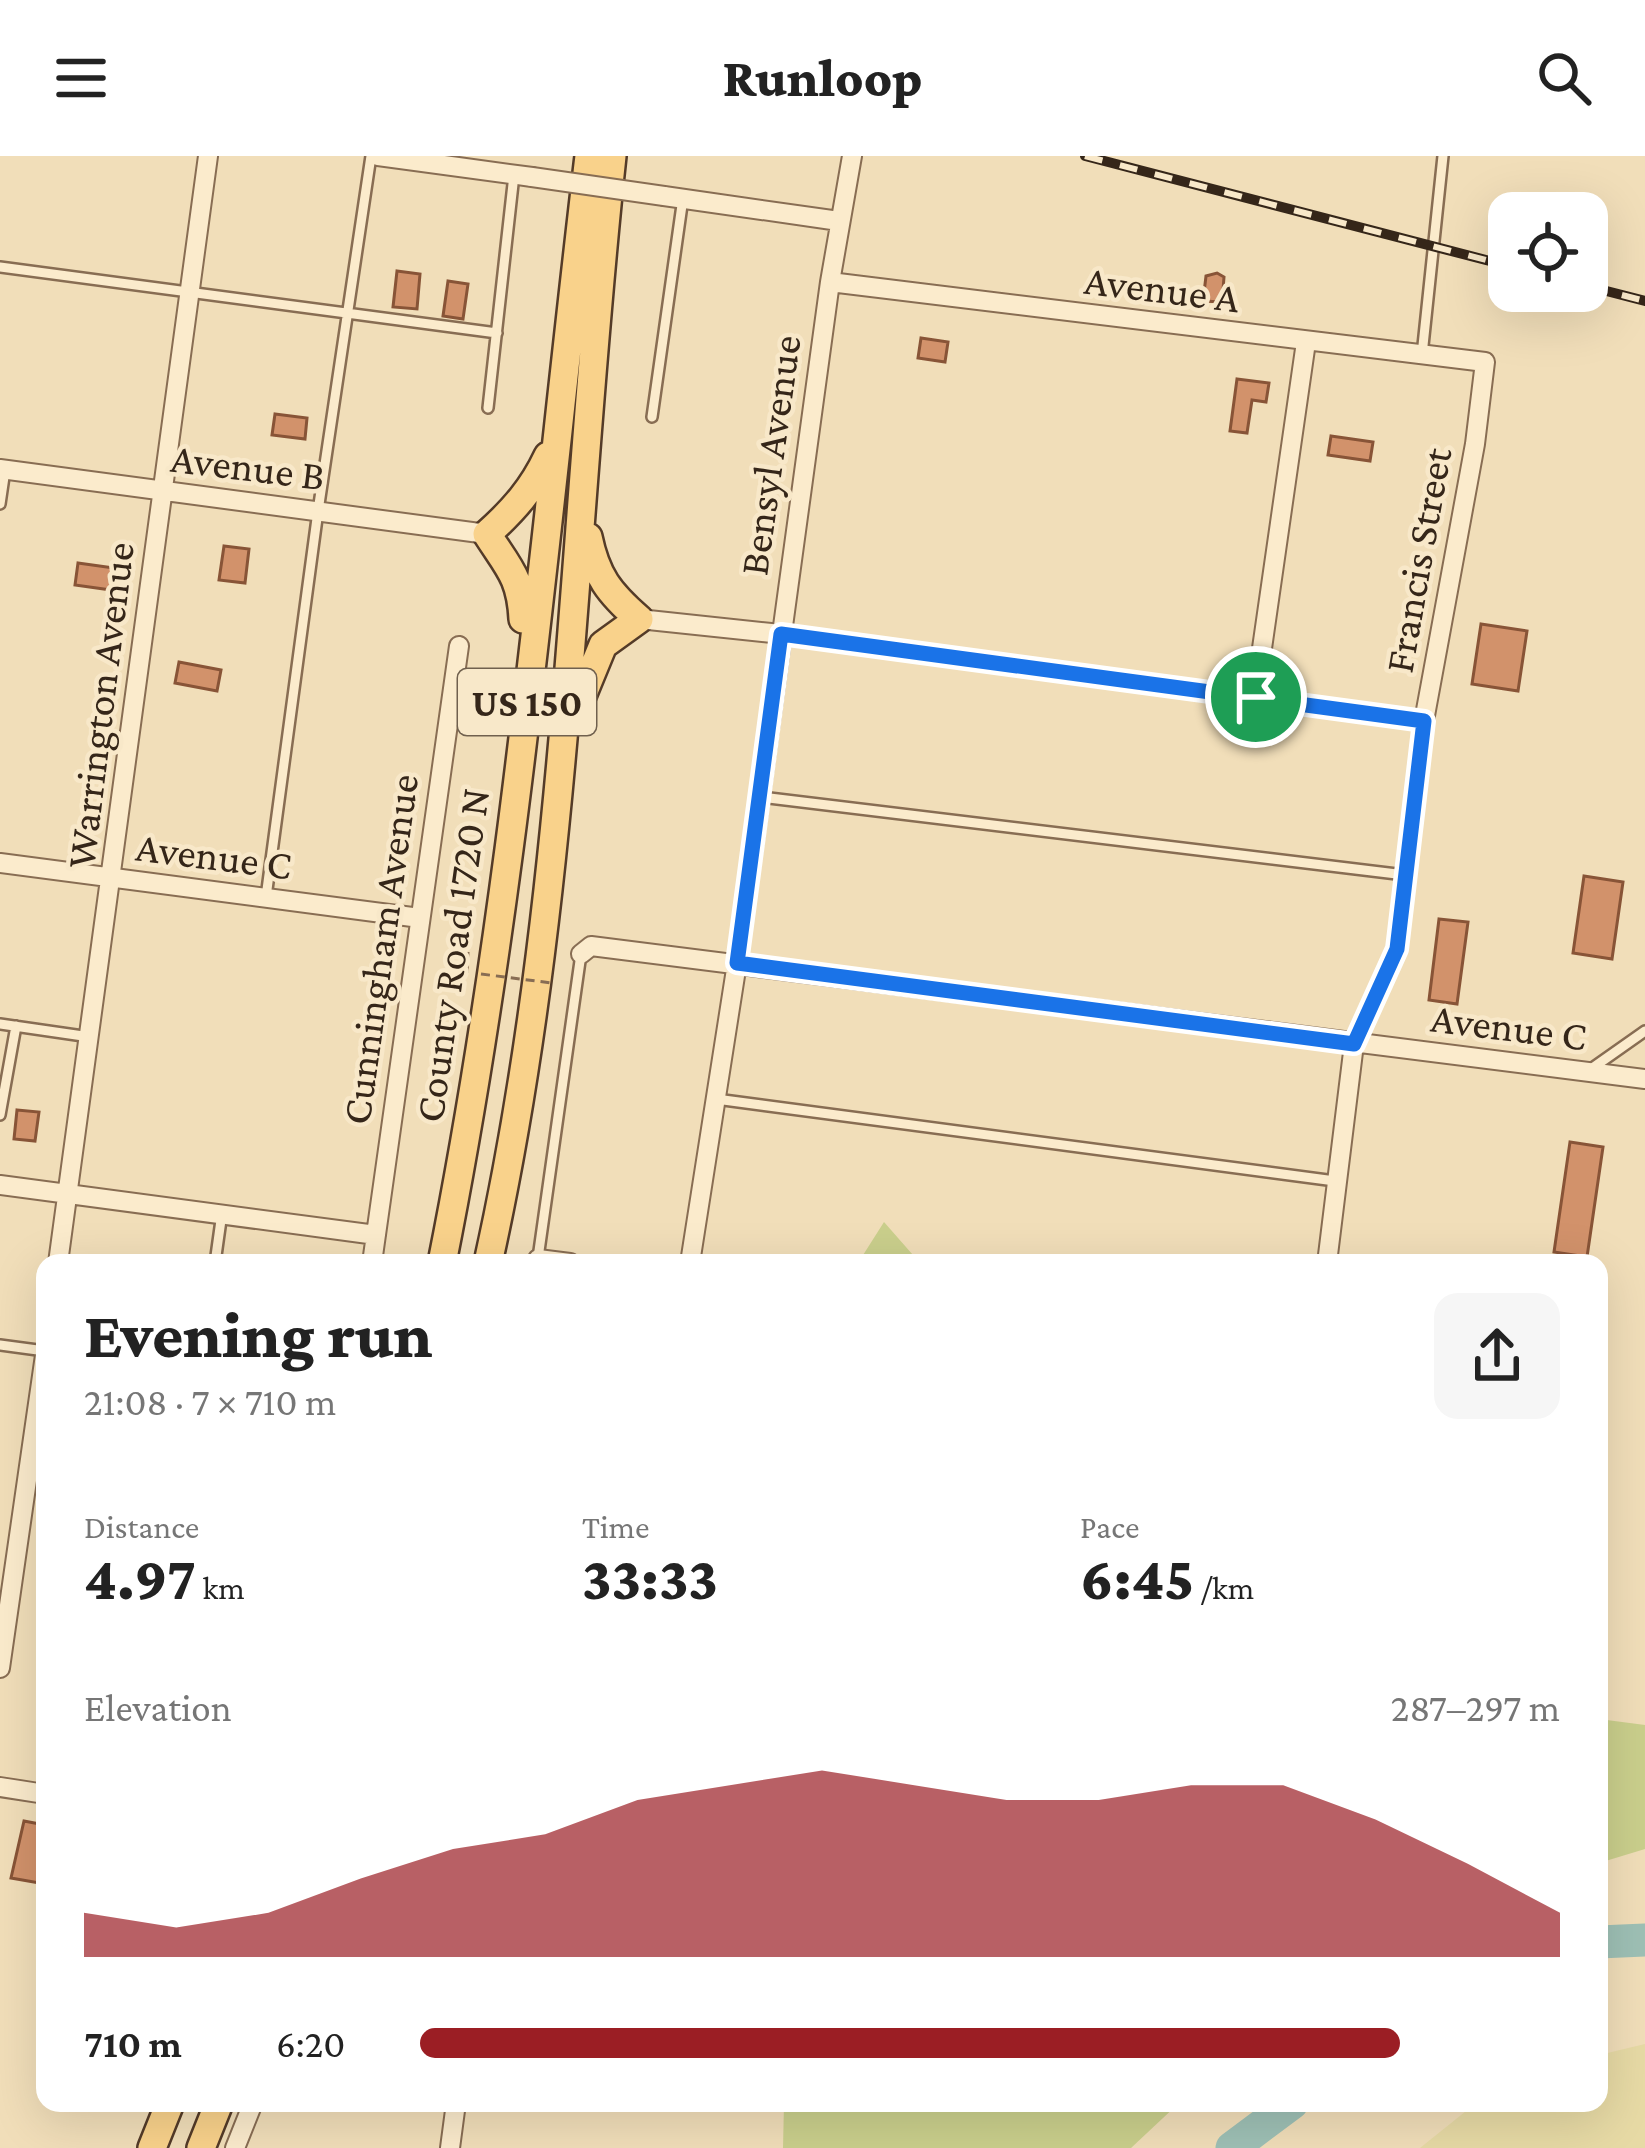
<!DOCTYPE html>
<meta charset="utf-8">
<style>
:root{--surface:#fff;--page:#f6f6f6;--text:#222;--muted:#767676;--accent:#9b1e24}
body{margin:0;font-family:"Crimson Pro",serif;background:var(--page);color:var(--text);height:100vh;display:flex;flex-direction:column;font-size:45px;white-space:nowrap}
*{box-sizing:border-box;margin:0}
p{font-size:39px;color:var(--muted)}
.icon{flex:none;width:66px;height:66px;fill:none;stroke:currentColor;stroke-width:2;stroke-linecap:round;stroke-linejoin:round}
.map{position:relative;flex:1;overflow:hidden}
.panel{position:absolute;left:36px;top:1098px;width:1572px;height:858px;display:flex;flex-direction:column;background:var(--surface);border-radius:24px;box-shadow:0 12px 48px #0002}
.panel>*{flex:none}
.controls{position:absolute;left:1488px;top:36px;display:grid;gap:24px}
.controls a{display:grid;place-items:center;width:120px;height:120px;border-radius:24px;background:var(--surface);box-shadow:0 12px 48px #0002;font-size:60px}
.pin{position:absolute;display:grid;place-items:center;width:102px;height:102px;color:#fff;margin:-51px;border:6px solid #fff;border-radius:50%;box-shadow:0 3px 12px #0007}
.round{display:grid;place-items:center;flex:none;width:126px;height:126px;border-radius:24px;background:var(--page)}
.summary{display:flex;align-items:center;justify-content:space-between;height:204px;padding:0 48px}
h1{font-size:66px;font-weight:800;line-height:90px}
.metrics{display:grid;grid-template-columns:repeat(3,1fr);gap:18px;height:204px;padding:12px 48px}
.metrics div{display:grid;align-content:center}
.metrics b{font-size:60px;font-weight:800}
.metrics small{font-size:33px;font-weight:400}
.metrics p{font-size:33px}
.chart{height:336px;padding:24px 48px}
.chart p{display:flex;justify-content:space-between}
.chart svg{width:100%;height:216px;margin-top:12px;fill:var(--accent);opacity:.7}
ul{padding:0 48px;list-style:none;font-size:39px}
li{display:grid;grid-template-columns:192px 144px 1fr;align-items:center;height:90px}
li i{height:30px;border-radius:15px;background:var(--accent)}
header{display:flex;justify-content:space-between;align-items:center;height:156px;padding:0 48px;background:var(--surface);font-size:54px;font-weight:800}
.map>svg:first-child{display:block}
.farmland{fill:#e7daa5}
.green{fill:#cacf8c}
.lines{fill:none;stroke-linecap:round;stroke-linejoin:round}
.river{stroke:#9ec0b5;stroke-width:33}
.building{fill:#d2926b;stroke:#885437;stroke-width:3}
.lane-casing{stroke:#886d53;stroke-width:14}
.street-casing{stroke:#886d53;stroke-width:22}
.primary-casing{stroke:#543b28;stroke-width:32}
.path{stroke:#886d53;stroke-width:3;stroke-dasharray:9 6;stroke-linecap:butt}
.lane{stroke:#fbebcc;stroke-width:9}
.street{stroke:#fbebcc;stroke-width:18}
.primary{stroke:#f9d28b;stroke-width:27}
.rail-casing{stroke:#352619;stroke-width:10}
.rail{stroke:#f8e8c9;stroke-width:6;stroke-dasharray:18;stroke-linecap:butt}
.street-bridge-casing{stroke:#886d53;stroke-width:22;stroke-linecap:butt}
.path-bridge{stroke:#886d53;stroke-width:3;stroke-dasharray:9 6;stroke-linecap:butt}
.street-bridge{stroke:#fbebcc;stroke-width:18}
.route-casing{stroke:#fff;stroke-width:24}
.route{stroke:#1a73e8;stroke-width:15}
.labels{text-anchor:middle;stroke-width:9;stroke-linejoin:round;paint-order:stroke}
.shield{fill:#f8e8c9;stroke:#70604e;stroke-width:3}
.shield-label{font-size:39px;font-weight:bold;fill:#352619}
.street-label{font-size:42px;fill:#352619;stroke:#f8e8c9}
</style>
<header><svg class="icon" aria-label="menu" viewBox="0 0 24 24"><path d="M4 6h16M4 12h16M4 18h16"/></svg>Runloop<svg class="icon" aria-label="search" viewBox="0 0 24 24"><circle cx="10" cy="10" r="6"/><path d="M15 15l6 6"/></svg></header>
<div class="map">
<svg width="1645" height="1992" viewBox="0 0 1645 1992">
<rect width="100%" height="100%" fill="#f1deb9"/>
<path class="farmland" d="M1645 1888V1992H1420L1476 1947H1599V1899Z"/>
<path class="green" d="M884 1066 920 1107H858Z
M1599 1563 1645 1569V1693L1599 1707Z
M784 1947H1179L1131 1992H783Z"/>
<g class="lines">
<path class="river" d="M1599 1786 1645 1784
M1232 1992 1292 1947"/>
</g>
<path class="building" d="M397 115 420 118 417 153 393 151Z
M1217 117 1224 121 1222 146 1203 145 1206 120Z
M448 125 468 128 463 163 443 160Z
M921 182 948 186 945 206 918 202Z
M1237 223 1269 227 1266 246 1252 244 1247 277 1230 275Z
M275 258 307 262 305 283 272 279Z
M1331 280 1373 286 1370 305 1328 299Z
M224 390 249 393 245 427 219 424Z
M78 407 114 412 111 434 75 429Z
M1481 468 1527 475 1518 535 1472 528Z
M179 506 221 514 217 535 175 527Z
M1584 720 1623 726 1612 803 1573 797Z
M1439 763 1468 766 1457 848 1429 844Z
M17 954 39 956 35 985 14 983Z
M1570 986 1603 991 1587 1101 1554 1096Z
M24 1665 45 1669V1728L11 1722Z"/>
<g class="lines">
<defs>
<path id="lane" d="M0 111 497 177
M1422 199 1443 0
M488 252 514 19
M652 261 683 42
M0 348 5 314
M761 641 1405 719
M266 741 318 355 371 0
M0 868 90 881
M1591 913 1645 875
M716 943 1335 1025
M0 959 16 870
M538 1102 581 798
M215 1107 222 1057
M0 1189 45 1195"/>
<path id="street" d="M378 0 532 21
M664 40 839 65
M830 126 1485 206 1475 288 1424 565 1397 793 1354 888 1327 1107
M0 313 487 378
M639 463 781 478 1424 565
M1255 541 1306 186
M0 707 420 762
M581 798 591 790 1645 923
M0 1029 376 1079
M538 1103 570 1107
M58 1107 208 0
M372 1107 459 490
M690 1107 737 807 830 126 852 0
M0 1512 45 1199
M0 1631 45 1638
M235 1992 253 1947
M450 1992 456 1947"/>
<path id="primary" d="M523 463C521 421 508 411 487 378 514 354 533 332 548 300
M575 557 603 489 639 463C609 437 596 420 588 381
M442 1107C515 741 545 370 589 0
M488 1107C569 743 572 370 612 0
M152 1992 170 1947
M201 1992 219 1947"/>
</defs>
<use href="#lane" class="lane-casing"/>
<use href="#street" class="street-casing"/>
<use href="#primary" class="primary-casing"/>
<path class="path" d="M467 817 468 796"/>
<use href="#lane" class="lane"/>
<use href="#street" class="street"/>
<use href="#primary" class="primary"/>
<defs>
<path id="rail" d="M1085 0 1509 110
M1587 130 1645 145"/>
</defs>
<use href="#rail" class="rail-casing"/>
<use href="#rail" class="rail"/>
<defs>
<path id="street-bridge" d="M532 21 664 40"/>
</defs>
<use href="#street-bridge" class="street-bridge-casing"/>
<path class="path-bridge" d="M481 818 552 827"/>
<use href="#street-bridge" class="street-bridge"/>
</g>
<g class="lines">
<defs>
<path id="route" d="M781 478 1424 565 1397 793 1354 888 737 807Z"/>
</defs>
<use href="#route" class="route-casing"/>
<use href="#route" class="route"/>
</g>
<g class="labels">
<rect class="shield" x="458" y="513" width="138" height="66" rx="9"/>
<g class="shield-label">
<text x="527" y="560">US 150</text>
</g>
<g class="street-label">
<text transform="translate(1162 132) rotate(7)" y="15">Avenue A</text>
<text transform="translate(769 299) rotate(-82)" y="15">Bensyl Avenue</text>
<text transform="translate(248 310) rotate(7)" y="15">Avenue B</text>
<text transform="translate(1417 404) rotate(-80)" y="15">Francis Street</text>
<text transform="translate(99 549) rotate(-83)" y="15">Warrington Avenue</text>
<text transform="translate(214 699) rotate(7)" y="15">Avenue C</text>
<text transform="translate(379 793) rotate(-82)" y="15">Cunningham Avenue</text>
<text transform="translate(451 799) rotate(-82)" y="15">County Road 1720 N</text>
<text transform="translate(1509 870) rotate(7)" y="15">Avenue C</text>
</g>
</g>
</svg>
<div class="controls">
<a><svg class="icon" aria-label="locate" viewBox="0 0 24 24"><circle cx="12" cy="12" r="6"/><path d="M12 2v4M12 18v4M2 12h4M18 12h4"/></svg></a>
</div>
<div class="pin" style="left:1256px;top:541px;background:#1e9e55"><svg class="icon" aria-label="arrive" viewBox="0 0 24 24"><path d="M6 21V4h12l-3 4 3 4H6"/></svg></div>
<section class="panel">
<div class="summary"><div><h1>Evening run</h1><p>21:08 · 7 × 710 m</p></div><a class="round"><svg class="icon" aria-label="share" viewBox="0 0 24 24"><path d="M12 15V3M7 8l5-5 5 5M5 13v7h14v-7"/></svg></a></div>
<div class="metrics">
<div><p>Distance</p><b>4.97<small> km</small></b></div>
<div><p>Time</p><b>33:33</b></div>
<div><p>Pace</p><b>6:45<small> /km</small></b></div>
</div>
<div class="chart"><p><span>Elevation</span>287–297 m</p>
<svg viewBox="0 0 160 44" preserveAspectRatio="none"><path d="M0 44V35L10 38L20 35L30 28L40 22L50 19L60 12L70 9L80 6L90 9L100 12L110 12L120 9L130 9L140 16L150 25L160 35V44z"/></svg>
</div>
<ul>
<li><b>710 m</b>6:20<i style="width:86%"></i></li>
</ul>
</section>
</div>
